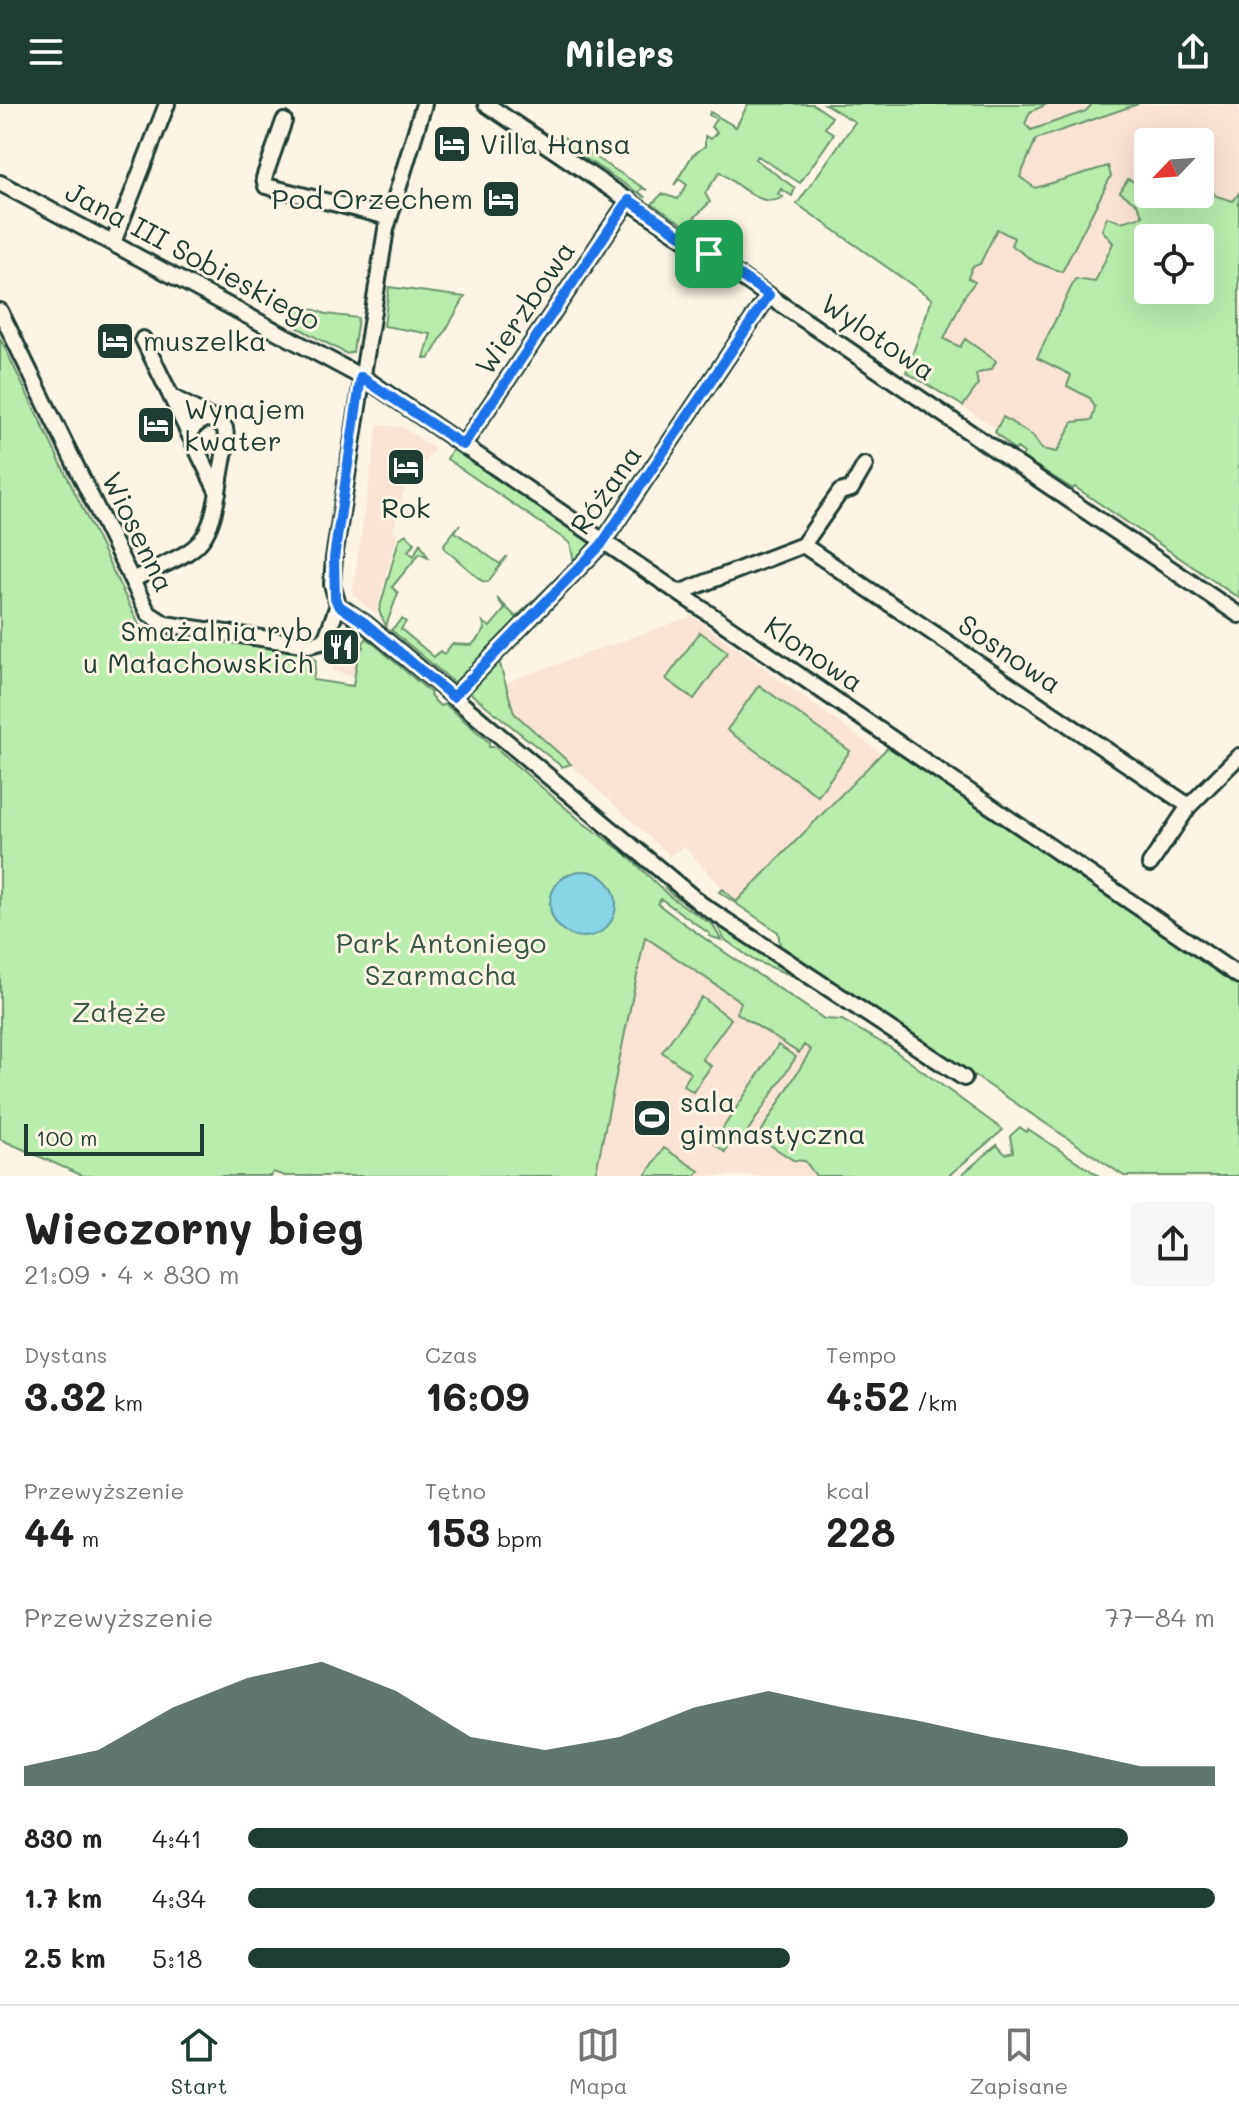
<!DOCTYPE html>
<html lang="pl">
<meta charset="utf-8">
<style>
:root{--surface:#fff;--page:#f6f6f6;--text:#222;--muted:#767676;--line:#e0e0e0;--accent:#1f3d34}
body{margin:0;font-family:Mali,sans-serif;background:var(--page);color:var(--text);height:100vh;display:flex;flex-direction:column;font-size:30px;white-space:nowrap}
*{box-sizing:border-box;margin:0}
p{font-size:26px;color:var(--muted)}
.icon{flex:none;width:44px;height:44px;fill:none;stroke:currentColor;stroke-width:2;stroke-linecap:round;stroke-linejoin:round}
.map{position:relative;height:1072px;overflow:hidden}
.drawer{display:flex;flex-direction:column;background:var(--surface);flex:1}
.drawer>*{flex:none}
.needle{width:52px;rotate:245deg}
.buttons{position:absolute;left:1134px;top:24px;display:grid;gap:16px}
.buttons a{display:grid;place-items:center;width:80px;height:80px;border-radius:8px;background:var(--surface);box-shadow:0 8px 32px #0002;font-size:40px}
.scale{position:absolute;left:24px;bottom:20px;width:180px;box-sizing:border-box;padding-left:8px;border:4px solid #1f3d34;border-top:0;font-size:22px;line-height:28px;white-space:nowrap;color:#1f3d34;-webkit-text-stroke:6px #fcf5e5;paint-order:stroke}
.pin{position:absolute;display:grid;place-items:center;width:68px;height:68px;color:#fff;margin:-34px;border-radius:16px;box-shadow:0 4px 12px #0006}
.round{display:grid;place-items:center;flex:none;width:84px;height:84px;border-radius:8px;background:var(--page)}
.overview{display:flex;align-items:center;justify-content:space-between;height:136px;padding:0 24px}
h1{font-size:44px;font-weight:800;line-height:60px}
.figures{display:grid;grid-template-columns:repeat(3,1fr);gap:12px;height:136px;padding:8px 24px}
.figures div{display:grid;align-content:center}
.figures b{font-size:40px;font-weight:800}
.figures small{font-size:22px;font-weight:400}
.figures p{font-size:22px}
.chart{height:224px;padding:16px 24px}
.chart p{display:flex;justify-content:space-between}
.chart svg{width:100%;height:144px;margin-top:8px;fill:var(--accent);opacity:.7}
ul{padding:0 24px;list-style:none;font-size:26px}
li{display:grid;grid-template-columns:128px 96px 1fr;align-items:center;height:60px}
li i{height:20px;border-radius:10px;background:var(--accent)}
header{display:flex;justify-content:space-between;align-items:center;height:104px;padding:0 24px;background:var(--accent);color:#fff;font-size:36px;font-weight:800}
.tabs{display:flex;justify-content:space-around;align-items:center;height:112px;border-top:2px solid var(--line);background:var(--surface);font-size:22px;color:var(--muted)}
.tabs a{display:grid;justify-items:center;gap:4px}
.tabs .active{color:var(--accent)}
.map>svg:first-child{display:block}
.built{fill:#f9e3d4;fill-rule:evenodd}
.green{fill:#b9ecad;stroke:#6c9470;stroke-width:2;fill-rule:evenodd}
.water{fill:#87d4e5;stroke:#5d989e;stroke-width:2}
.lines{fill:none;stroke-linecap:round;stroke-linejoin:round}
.minor-casing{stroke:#1f3d34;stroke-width:20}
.minor{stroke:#fcf5e5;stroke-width:14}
.route-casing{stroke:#fff;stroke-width:16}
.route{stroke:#1a73e8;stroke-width:10}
.labels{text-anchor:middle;stroke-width:6;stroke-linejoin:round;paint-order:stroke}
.poi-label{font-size:28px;fill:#1f3d34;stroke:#fcf5e5;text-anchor:start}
.street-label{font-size:28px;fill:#1f3d34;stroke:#fcf5e5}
.park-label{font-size:28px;fill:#365746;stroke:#fcf5e5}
</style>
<header><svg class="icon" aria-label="menu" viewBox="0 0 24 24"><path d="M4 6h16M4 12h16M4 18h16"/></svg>Milers<svg class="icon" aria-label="share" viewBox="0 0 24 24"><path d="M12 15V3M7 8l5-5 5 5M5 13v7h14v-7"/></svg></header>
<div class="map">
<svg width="1239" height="1072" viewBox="0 0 1239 1072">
<rect width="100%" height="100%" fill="#fcf5e5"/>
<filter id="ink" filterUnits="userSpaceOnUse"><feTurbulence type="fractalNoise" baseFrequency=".0125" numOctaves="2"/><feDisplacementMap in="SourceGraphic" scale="16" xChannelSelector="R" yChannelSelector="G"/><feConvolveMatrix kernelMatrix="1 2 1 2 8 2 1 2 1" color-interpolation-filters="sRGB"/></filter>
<g filter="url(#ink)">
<path class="built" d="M1000 0H1239V490L998 325 921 277ZM1148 38H1200V90H1148ZM1148 134H1200V186H1148Z
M378 320 404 324 434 345 403 389 393 427 398 428 376 510 352 490Z
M692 512 881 649 736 799 684 742 670 752 514 609 507 578Z
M337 540 359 546 355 572 333 567Z
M644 832 880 993 885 1072H595Z"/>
<path class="green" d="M748 0H813L832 13 825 24 834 30 800 79 758 52 755 55 795 84 792 92 781 85 778 90 783 93C763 106 739 81 720 68L705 89 710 98 686 122 652 100 662 90 678 95 687 81 679 75 674 81 692 52 705 42V32L711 35 717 28 711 23 716 15 709 11 710 8 736 23Z
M825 0H1047L1030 8 1025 20 1031 26 1086 7 1092 0H1138L1036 35 1020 73 1035 84 1108 62 1111 72 1062 168 1035 158 1011 141 1014 134 997 125 980 160 972 163 968 174 975 178 965 191 944 235 960 243 965 235 996 257 992 265 976 270 978 281 963 302 906 268 932 195 797 100 855 18Z
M562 32 647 86 642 84 639 88 646 94 557 36Z
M1202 73 1216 92 1233 97 1239 89V494L1075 383 1073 385 1022 353 1024 349 1017 344 1015 347 995 328 1003 313 1033 332 1042 345 1057 348 1073 318 1092 316 1095 303 1090 294 1067 282 1071 271 1037 254 1075 175 1095 178 1113 139 1102 126 1107 113 1121 118 1143 112 1137 100 1120 88 1128 75 1139 80 1137 90 1146 94 1149 90H1200ZM1148 134H1200V186H1148Z
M389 183 465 193 429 255 424 254 431 230 384 222Z
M298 200 326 210 358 214 353 248 347 250 289 219Z
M0 234 142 527 310 549 316 557 313 576 353 582 359 546 364 543 362 540 367 534 431 589 430 592 440 602 445 600 489 638V643H495L582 718 626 750 669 792 713 821 721 836 709 832 710 830 661 795 658 800C711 842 768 876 824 915L842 916 891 944 1003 1026 948 1072H816L805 1057 793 1056 758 1033 811 946 804 941 799 949 737 909 741 898 645 833 595 1072H285L273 1068 271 1072H83L0 1035Z
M453 344 593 440 573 466 569 462 574 458 570 439 447 355Z
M460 420 455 428 500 460 507 452 488 478 482 477 445 445 444 440Z
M406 430 415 439 408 447 414 452 420 439 428 453 420 449 392 483 398 489 386 522 379 507 399 435Z
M568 464 571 467 457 581 391 526 402 515 406 518 401 525 434 553 440 547 444 550 452 540 472 541 485 526 483 518 490 523 505 505 497 494 516 513Z
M700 528 728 548 694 595 666 575Z
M493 557 496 560 499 557 514 609 571 660 562 663 469 588 477 580 473 577Z
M759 581 850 647 818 692 727 626Z
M888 643 1234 876 1239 871V1072H1124L780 841 778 828 719 788 723 785 736 798Z
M670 782 800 873 801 875 755 857 724 835 716 819 671 790 665 784Z
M702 893 731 915 702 955 711 962 693 988 683 981 691 969 662 948Z
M778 941 796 953 740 1039 734 1036 725 1048 713 1039Z
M1020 1023 1026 1028 1028 1025 1099 1072H960L997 1041 1005 1050 1013 1048 1010 1032Z
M664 1044 699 1067 695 1072H645Z"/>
<path class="water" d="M550 800a33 33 0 1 1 66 0a33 33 0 1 1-66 0Z"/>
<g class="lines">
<defs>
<path id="minor" d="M486 0 1239 511
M284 17 264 74 266 82 388 113
M0 79 369 277 1239 872
M113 139 167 0
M0 207 148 509 165 520 309 541 325 537 338 501 332 480 334 454 386 125 424 0
M143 235 218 389
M172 293 213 315
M463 341 629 96
M803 441 1189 702
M132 476C197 443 209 451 220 375 222 359 228 340 225 324L216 316 204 315 192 324 190 332
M681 488 803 441 840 388 851 385 865 361
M338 501 365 519 701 800 964 974
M453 593 601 441 769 191
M1150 760 1189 702 1239 652"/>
</defs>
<use href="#minor" class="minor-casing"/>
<use href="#minor" class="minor"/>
</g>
</g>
<g class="lines" filter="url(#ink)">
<defs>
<path id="route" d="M629 96 769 191 601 441 453 593 365 519 338 501 335 494 334 454 361 273 463 341Z"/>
</defs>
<use href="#route" class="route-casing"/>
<use href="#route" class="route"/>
</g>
<defs>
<symbol id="hotel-square" viewBox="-11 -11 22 22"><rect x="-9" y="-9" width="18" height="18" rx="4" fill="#1f3d34" stroke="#fcf5e5"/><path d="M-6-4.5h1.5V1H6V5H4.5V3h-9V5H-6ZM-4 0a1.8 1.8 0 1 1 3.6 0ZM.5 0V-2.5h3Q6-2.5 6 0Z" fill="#fff"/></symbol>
<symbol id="restaurant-square" viewBox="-11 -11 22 22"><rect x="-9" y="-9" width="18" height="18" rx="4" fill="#1f3d34" stroke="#fcf5e5"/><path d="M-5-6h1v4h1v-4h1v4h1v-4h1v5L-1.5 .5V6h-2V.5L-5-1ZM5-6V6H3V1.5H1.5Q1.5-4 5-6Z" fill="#fff"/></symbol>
<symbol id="stadium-square" viewBox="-11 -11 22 22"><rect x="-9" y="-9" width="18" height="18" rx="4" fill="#1f3d34" stroke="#fcf5e5"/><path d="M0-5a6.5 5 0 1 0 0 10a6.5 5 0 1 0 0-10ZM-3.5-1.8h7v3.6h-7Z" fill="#fff"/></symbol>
</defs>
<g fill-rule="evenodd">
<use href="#hotel-square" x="430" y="18" width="44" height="44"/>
<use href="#hotel-square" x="479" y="73" width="44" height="44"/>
<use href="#hotel-square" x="93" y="215" width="44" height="44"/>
<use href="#hotel-square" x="134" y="299" width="44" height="44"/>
<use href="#hotel-square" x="384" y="341" width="44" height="44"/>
<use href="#restaurant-square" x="319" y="521" width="44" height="44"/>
<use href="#stadium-square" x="630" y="992" width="44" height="44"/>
</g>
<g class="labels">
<g class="poi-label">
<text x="480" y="50">Villa Hansa</text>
<text x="473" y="105" text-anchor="end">Pod Orzechem</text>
<text x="143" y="247">muszelka</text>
<text x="184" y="315">Wynajem<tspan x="184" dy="32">kwater</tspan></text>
<text x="406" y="414" text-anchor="middle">Rok</text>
<text x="313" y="537" text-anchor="end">Smażalnia ryb<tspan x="313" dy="32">u Małachowskich</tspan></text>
<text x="680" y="1008">sala<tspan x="680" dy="32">gimnastyczna</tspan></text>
</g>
<g class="street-label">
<text transform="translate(193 152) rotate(28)" y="10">Jana III Sobieskiego</text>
<text transform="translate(525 204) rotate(-56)" y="10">Wierzbowa</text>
<text transform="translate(878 233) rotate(34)" y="10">Wylotowa</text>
<text transform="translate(606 386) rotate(-55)" y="10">Różana</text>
<text transform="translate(138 428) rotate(64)" y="10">Wiosenna</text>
<text transform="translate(814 550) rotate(34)" y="10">Klonowa</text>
<text transform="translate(1010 550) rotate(34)" y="10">Sosnowa</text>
</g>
<g class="park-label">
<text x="441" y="849">Park Antoniego<tspan x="441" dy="32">Szarmacha</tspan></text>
<text x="119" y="918">Załęże</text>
</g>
</g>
</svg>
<div class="buttons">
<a><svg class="needle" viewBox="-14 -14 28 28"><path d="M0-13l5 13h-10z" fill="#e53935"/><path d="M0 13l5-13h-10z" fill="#767676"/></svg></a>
<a><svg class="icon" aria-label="locate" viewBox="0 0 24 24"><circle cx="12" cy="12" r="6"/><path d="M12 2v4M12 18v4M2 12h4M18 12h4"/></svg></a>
</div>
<div class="scale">100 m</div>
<div class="pin" style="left:709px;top:150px;background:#1e9e55"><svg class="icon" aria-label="arrive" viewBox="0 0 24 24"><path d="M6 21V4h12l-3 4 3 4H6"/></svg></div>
</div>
<section class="drawer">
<div class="overview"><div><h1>Wieczorny bieg</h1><p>21:09 · 4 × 830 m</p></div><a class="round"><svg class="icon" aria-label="share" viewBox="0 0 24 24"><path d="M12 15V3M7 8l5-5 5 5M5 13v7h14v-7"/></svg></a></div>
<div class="figures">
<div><p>Dystans</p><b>3.32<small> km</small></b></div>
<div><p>Czas</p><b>16:09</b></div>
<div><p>Tempo</p><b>4:52<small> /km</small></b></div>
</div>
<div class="figures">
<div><p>Przewyższenie</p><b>44<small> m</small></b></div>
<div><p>Tętno</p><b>153<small> bpm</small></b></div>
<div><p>kcal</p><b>228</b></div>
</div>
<div class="chart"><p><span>Przewyższenie</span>77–84 m</p>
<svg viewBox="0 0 160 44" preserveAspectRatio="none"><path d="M0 44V38L10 33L20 20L30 11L40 6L50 15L60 29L70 33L80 29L90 20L100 15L110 20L120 24L130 29L140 33L150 38L160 38V44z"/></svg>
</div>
<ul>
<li><b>830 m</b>4:41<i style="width:91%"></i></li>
<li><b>1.7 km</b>4:34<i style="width:100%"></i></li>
<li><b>2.5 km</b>5:18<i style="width:56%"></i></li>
</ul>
</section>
<nav class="tabs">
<a class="active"><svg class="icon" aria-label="home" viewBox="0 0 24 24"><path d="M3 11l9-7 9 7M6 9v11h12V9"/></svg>Start</a>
<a><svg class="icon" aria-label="map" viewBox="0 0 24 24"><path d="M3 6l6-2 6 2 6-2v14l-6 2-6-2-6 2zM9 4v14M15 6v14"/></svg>Mapa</a>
<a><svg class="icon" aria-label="saved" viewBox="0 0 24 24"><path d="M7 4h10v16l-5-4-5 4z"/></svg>Zapisane</a>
</nav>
